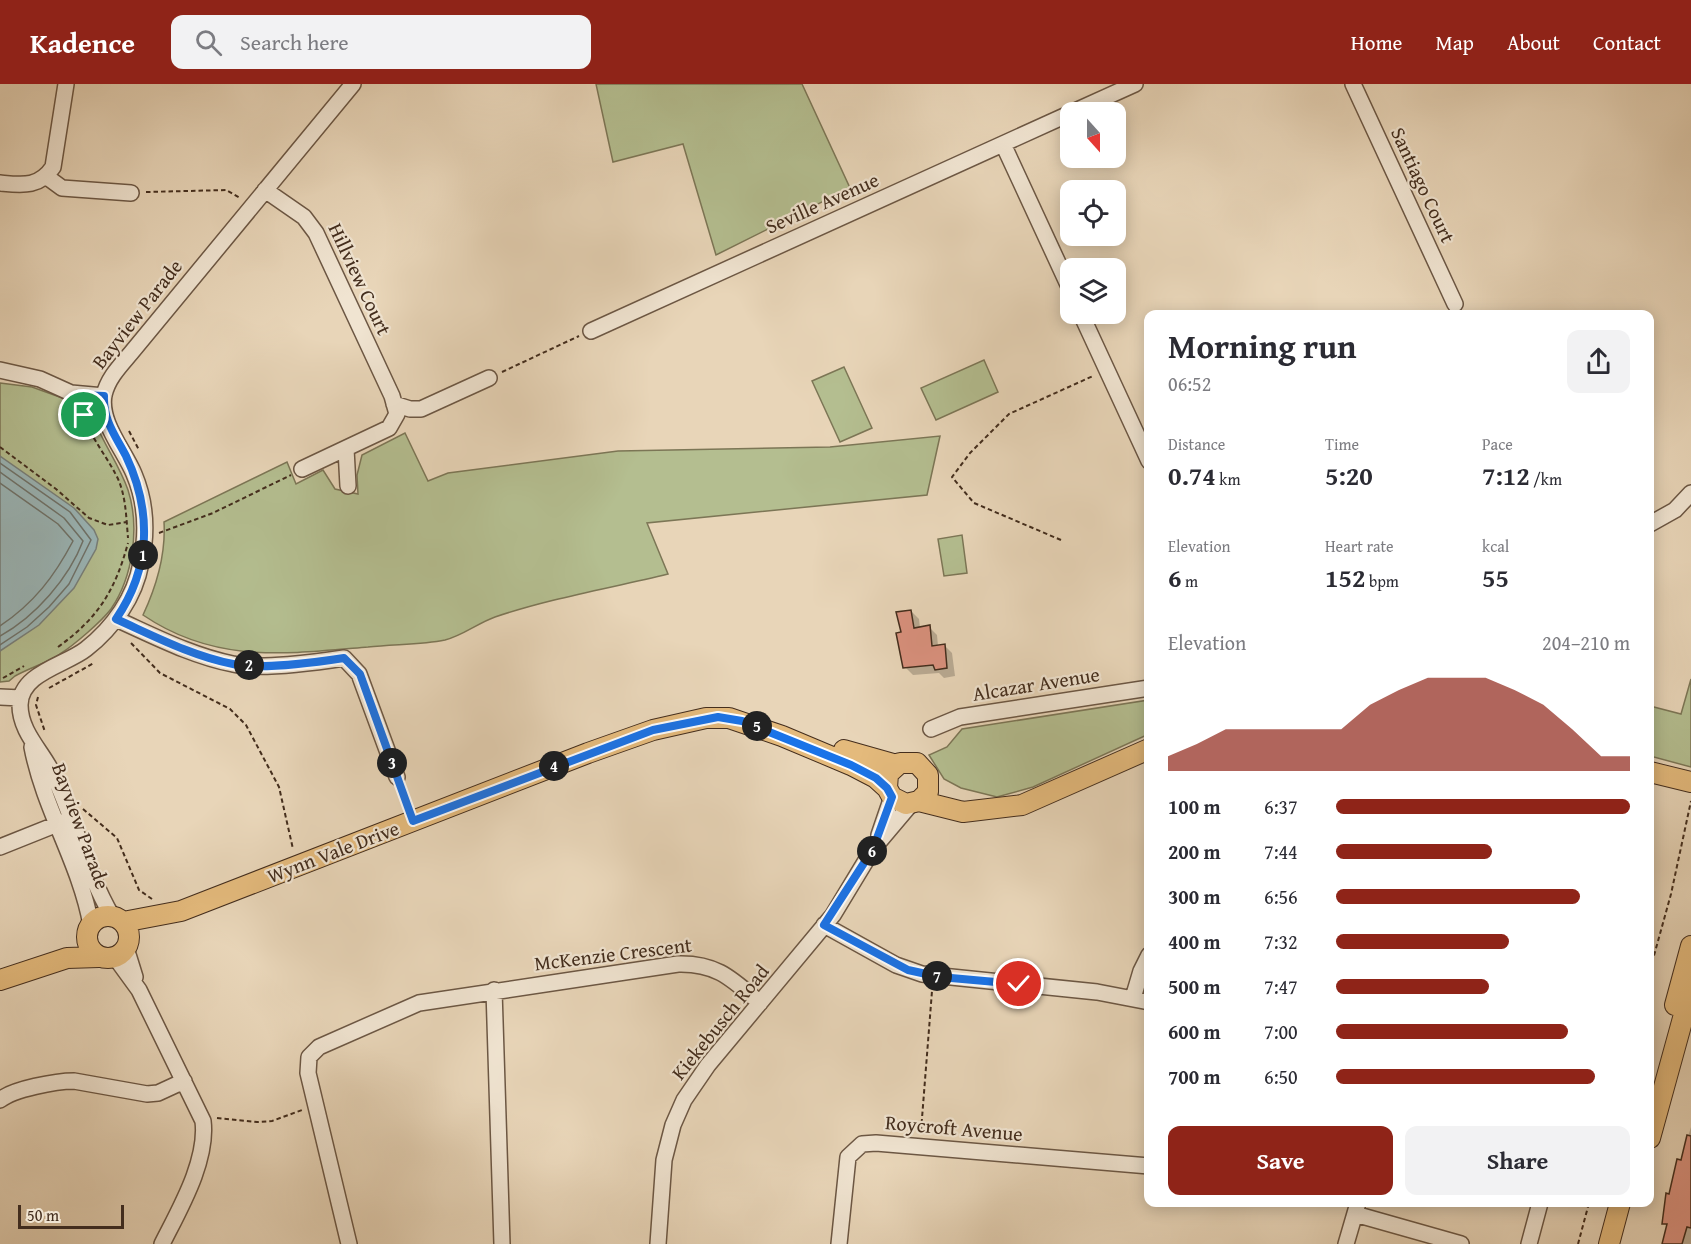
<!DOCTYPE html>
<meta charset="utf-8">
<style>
:root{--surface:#fff;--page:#f2f2f3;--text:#2b2b33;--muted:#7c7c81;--accent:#8f2418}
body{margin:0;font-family:"Gentium Book Plus",serif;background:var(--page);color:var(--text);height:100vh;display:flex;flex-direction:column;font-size:22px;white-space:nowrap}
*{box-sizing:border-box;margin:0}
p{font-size:20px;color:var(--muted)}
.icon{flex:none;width:33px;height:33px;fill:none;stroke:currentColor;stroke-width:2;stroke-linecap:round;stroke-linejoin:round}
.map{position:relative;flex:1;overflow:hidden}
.drawer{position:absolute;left:1144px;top:226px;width:510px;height:897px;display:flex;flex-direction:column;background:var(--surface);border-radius:12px;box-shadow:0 3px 15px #0003}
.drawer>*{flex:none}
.needle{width:39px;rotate:159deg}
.controls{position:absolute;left:1060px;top:18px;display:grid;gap:12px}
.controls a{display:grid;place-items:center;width:66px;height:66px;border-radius:12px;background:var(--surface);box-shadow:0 3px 15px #0003;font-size:30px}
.scale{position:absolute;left:18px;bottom:15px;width:106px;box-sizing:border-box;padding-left:6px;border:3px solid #432d1d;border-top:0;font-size:16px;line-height:21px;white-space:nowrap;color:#432d1d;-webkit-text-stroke:4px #f0e4d1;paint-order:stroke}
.pin{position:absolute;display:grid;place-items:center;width:51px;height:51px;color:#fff;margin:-26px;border:3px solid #fff;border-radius:50%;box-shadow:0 2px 6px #0007}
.km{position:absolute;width:30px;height:30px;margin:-15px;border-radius:50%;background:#222;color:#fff;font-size:16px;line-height:30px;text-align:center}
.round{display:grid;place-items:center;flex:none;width:63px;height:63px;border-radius:12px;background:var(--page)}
.headline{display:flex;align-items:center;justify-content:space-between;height:102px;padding:0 24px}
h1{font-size:33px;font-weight:800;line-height:45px}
.metrics{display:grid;grid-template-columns:repeat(3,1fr);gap:9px;height:102px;padding:6px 24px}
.metrics div{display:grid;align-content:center}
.metrics b{font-size:26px;font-weight:800}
.metrics small{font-size:16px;font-weight:400}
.metrics p{font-size:16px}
.chart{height:168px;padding:12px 24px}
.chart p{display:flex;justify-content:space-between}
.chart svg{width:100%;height:108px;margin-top:6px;fill:var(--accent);opacity:.7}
.action{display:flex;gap:12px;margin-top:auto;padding:12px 24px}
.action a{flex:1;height:69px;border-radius:12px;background:var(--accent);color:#fff;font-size:24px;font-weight:800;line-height:69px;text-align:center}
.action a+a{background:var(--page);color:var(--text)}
ul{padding:0 24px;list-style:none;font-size:20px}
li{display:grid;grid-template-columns:96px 72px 1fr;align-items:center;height:45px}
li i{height:15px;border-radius:8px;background:var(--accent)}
header{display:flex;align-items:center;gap:36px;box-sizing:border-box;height:84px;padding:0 30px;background:var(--accent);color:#fff}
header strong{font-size:28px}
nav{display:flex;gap:33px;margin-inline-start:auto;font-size:21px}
.search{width:420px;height:54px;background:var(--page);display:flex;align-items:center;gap:15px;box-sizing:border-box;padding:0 21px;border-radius:12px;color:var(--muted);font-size:22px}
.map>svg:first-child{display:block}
.green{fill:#b4be90;stroke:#7c7656;stroke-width:1.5}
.water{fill:#9ab6b8;stroke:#777f7a;stroke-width:1.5}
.shadow{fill:#0003}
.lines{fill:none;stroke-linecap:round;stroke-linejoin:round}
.shore{stroke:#6e726a;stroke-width:1.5}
.building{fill:#da917e;stroke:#432d1d;stroke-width:1.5}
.minor-casing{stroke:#6c5744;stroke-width:18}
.major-casing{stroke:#432d1d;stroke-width:22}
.path{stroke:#432d1d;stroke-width:2;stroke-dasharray:4.5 3;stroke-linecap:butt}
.minor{stroke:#f0e4d1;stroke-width:15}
.major{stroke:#e4ba7c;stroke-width:20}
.route-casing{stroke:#fff;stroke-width:12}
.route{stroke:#1a73e8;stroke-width:8}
.labels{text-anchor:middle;stroke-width:4.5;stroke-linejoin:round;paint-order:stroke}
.street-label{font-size:20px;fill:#432d1d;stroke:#f0e4d1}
</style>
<header>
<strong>Kadence</strong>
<div class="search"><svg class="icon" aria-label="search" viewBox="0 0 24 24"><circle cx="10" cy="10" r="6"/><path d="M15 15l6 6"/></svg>Search here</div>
<nav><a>Home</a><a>Map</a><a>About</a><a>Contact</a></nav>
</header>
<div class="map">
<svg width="1691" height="1160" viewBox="0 0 1691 1160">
<rect width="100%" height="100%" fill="#e8d5b8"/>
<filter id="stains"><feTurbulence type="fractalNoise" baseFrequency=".00333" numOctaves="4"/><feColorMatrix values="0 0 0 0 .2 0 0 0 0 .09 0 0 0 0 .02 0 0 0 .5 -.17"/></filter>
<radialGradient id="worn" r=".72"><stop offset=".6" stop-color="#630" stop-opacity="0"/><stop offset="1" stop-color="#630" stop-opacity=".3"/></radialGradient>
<path class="green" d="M596 0H802L850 104 716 171 683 60 613 78Z
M984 276 998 308 936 336 921 304Z
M844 283 872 344 840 358 812 297Z
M0 299 32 303 90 324C98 353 118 377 128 406 140 443 133 493 111 525 101 538 74 561 60 570 47 579 29 584 15 592L9 597 0 598Z
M405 349 428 397 448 389 618 367 830 363 940 352 927 411 647 439 668 490C611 504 551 514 495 533 478 539 462 552 445 556 421 561 393 560 368 563 286 570 215 580 143 531 157 501 166 471 164 438L287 378 296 400 323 386 335 405 358 410 357 391 362 371Z
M962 451 967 489 944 492 938 455Z
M1691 595V683L1650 672V622L1681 630Z
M1149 616V650L1033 703 997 713 961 704 944 695 929 671 947 663 962 645Z"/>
<path class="water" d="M0 372 74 424 94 446 98 455 96 465 74 504 39 541 0 567Z"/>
<path class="shadow" d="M911 527 919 535 920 544 929 543 937 551 938 562 944 561 952 569 955 592 944 594 939 589 913 591 905 583 902 549Z
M1691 1043V1160H1663L1668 1143 1664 1139 1670 1111Z"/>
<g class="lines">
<path class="shore" d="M0 379 70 428 91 456 69 500 49 523 27 543 0 561
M0 388 64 434 83 457C69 494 35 533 0 552
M0 399 58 440 73 457C54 493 34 519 0 542"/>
</g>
<path class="building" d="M911 526 914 544 930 541 932 562 945 560 947 584 935 586 933 581 903 584 896 549 901 548 896 528Z
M1687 1051 1691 1052V1144L1687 1143 1682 1160H1662L1667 1140H1662L1666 1109 1669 1110 1677 1075 1681 1076Z"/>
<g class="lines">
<defs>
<path id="minor" d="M1353 0 1455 220
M1073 28 1135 0
M1003 60 1071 207
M47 93 62 104 131 109
M0 99C22 101 39 104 53 83L66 0
M265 106 304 133 316 149 392 312 397 330 389 344 302 385
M1081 230 1149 377
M591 247 1071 29
M0 286 40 295 71 309 104 312
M394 320 410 325H421L489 294
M346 365 348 402
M1650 440 1675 426 1691 409
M116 535C154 552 192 572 233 580 258 586 318 578 344 574L359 590 397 693
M0 613 21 614
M931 645 960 633 1149 604
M32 663C44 726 80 779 91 841
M879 751 892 713
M0 763 65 737
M112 832C86 788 75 736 53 690 42 667 20 648 20 621 20 589 66 581 86 565 113 544 135 513 141 479 147 450 146 418 134 390 124 366 99 338 104 311 108 294 120 282 131 269L353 0
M824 841 896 881 922 890 1097 908 1149 918
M126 864 135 893
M115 873 139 906 203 1037C208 1077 179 1126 162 1160
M494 906 502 1160
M1133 914 1141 887 1149 871
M0 1016C13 1005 56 997 74 997L147 1010 158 1009 184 997
M1355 1130 1461 1160
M349 1160 308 989 309 973 319 963 419 919 678 880C717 879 732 895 760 919
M658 1160 664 1076 673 1041 684 1016 708 981 833 831 873 765 911 720
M839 1160 848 1073 862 1060 876 1059 1149 1082
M1346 1160 1358 1119
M1529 1160 1540 1119"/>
<path id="major" d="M844 666 897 681
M1650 688 1691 698
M919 717 963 728 1022 721 1149 665
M87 853a21 21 0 1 1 42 0a21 21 0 1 1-42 0Z
M123 838 181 827 588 669 653 646 706 634H729L782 652 851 681 876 694 887 704 892 713 906 720 919 717 928 708V691L917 679H900L888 690 887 704
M0 896 67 874 99 873
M1675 921 1691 862
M1650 1054 1691 905
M1609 1160 1620 1119"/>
</defs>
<use href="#minor" class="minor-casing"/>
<use href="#major" class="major-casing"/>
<path class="path" d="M146 108 226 106 240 114
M502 288 579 252
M83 326C87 349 104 368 115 389 126 408 126 432 128 454
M129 347 139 366
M0 363 56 405 89 434 108 441 127 438
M159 449 213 429 291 391
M1061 456 974 419 952 393 970 369 1009 330 1093 292
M131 559 160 589 230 625 246 641 279 703 293 765
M58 563C98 534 115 507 128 459
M3 594 24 582
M49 604 94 579
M38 613 36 621 45 648
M402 707 407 721
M83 725 117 754 139 806 152 815
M1650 886 1671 810 1691 717
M217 1034 257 1038 272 1037 302 1026
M921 1047 932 907
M1578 1160 1589 1119"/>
<use href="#minor" class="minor"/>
<use href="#major" class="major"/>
</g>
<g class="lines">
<defs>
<path id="route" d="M84 331 80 311 104 312C103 336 115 351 126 372 152 427 151 484 116 535 154 552 192 572 233 580 258 586 318 578 344 574L360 590 413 737 653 646 718 633 742 637 851 681 876 694 887 704 892 713 873 765 824 841 908 886 940 893 1019 900"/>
</defs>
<use href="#route" class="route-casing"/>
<use href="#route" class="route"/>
</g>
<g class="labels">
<g class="street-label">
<text transform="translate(1423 101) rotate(65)" y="7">Santiago Court</text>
<text transform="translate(822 119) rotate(-24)" y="7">Seville Avenue</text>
<text transform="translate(360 195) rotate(65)" y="7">Hillview Court</text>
<text transform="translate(137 230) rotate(-52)" y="7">Bayview Parade</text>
<text transform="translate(1036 600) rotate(-9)" y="7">Alcazar Avenue</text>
<text transform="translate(81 742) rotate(70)" y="7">Bayview Parade</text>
<text transform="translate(333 768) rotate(-21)" y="7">Wynn Vale Drive</text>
<text transform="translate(613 870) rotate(-7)" y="7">McKenzie Crescent</text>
<text transform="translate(720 938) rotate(-51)" y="7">Kiekebusch Road</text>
<text transform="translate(954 1044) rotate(5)" y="7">Roycroft Avenue</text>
</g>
</g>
<rect width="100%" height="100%" filter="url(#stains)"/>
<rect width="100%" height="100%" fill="url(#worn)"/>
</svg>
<div class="controls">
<a><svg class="needle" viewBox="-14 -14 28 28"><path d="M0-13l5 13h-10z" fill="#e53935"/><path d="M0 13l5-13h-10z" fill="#7c7c81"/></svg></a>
<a><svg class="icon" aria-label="locate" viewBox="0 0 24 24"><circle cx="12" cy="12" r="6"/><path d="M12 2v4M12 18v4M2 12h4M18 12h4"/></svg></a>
<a><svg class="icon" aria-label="layers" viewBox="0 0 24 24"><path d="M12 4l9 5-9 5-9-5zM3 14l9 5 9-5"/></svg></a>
</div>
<div class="scale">50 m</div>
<div class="pin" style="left:84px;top:331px;background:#1e9e55"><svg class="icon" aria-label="arrive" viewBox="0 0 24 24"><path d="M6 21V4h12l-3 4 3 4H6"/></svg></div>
<div class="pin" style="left:1019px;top:900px;background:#d93025"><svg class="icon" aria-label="check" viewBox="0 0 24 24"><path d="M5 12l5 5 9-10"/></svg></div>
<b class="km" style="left:143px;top:471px">1</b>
<b class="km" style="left:249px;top:581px">2</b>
<b class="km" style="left:392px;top:679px">3</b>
<b class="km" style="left:554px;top:682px">4</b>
<b class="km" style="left:757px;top:642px">5</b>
<b class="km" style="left:872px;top:767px">6</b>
<b class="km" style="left:937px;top:892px">7</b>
<section class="drawer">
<div class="headline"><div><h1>Morning run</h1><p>06:52</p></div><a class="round"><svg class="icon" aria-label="share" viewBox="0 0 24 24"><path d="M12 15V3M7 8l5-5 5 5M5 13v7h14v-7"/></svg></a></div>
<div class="metrics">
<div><p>Distance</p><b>0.74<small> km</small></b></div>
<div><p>Time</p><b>5:20</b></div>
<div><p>Pace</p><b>7:12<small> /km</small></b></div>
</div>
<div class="metrics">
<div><p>Elevation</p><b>6<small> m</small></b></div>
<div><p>Heart rate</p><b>152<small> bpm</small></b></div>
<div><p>kcal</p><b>55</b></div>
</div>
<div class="chart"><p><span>Elevation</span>204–210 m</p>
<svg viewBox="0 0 160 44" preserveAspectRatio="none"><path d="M0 44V38L10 33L20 27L30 27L40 27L50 27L60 27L70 17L80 11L90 6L100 6L110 6L120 11L130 17L140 27L150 38L160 38V44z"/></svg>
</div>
<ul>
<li><b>100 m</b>6:37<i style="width:100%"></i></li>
<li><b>200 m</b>7:44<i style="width:53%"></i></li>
<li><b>300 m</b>6:56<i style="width:83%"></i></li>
<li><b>400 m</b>7:32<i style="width:59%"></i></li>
<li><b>500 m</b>7:47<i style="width:52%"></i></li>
<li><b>600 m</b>7:00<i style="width:79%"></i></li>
<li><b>700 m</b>6:50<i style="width:88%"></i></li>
</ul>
<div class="action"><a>Save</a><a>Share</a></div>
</section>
</div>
